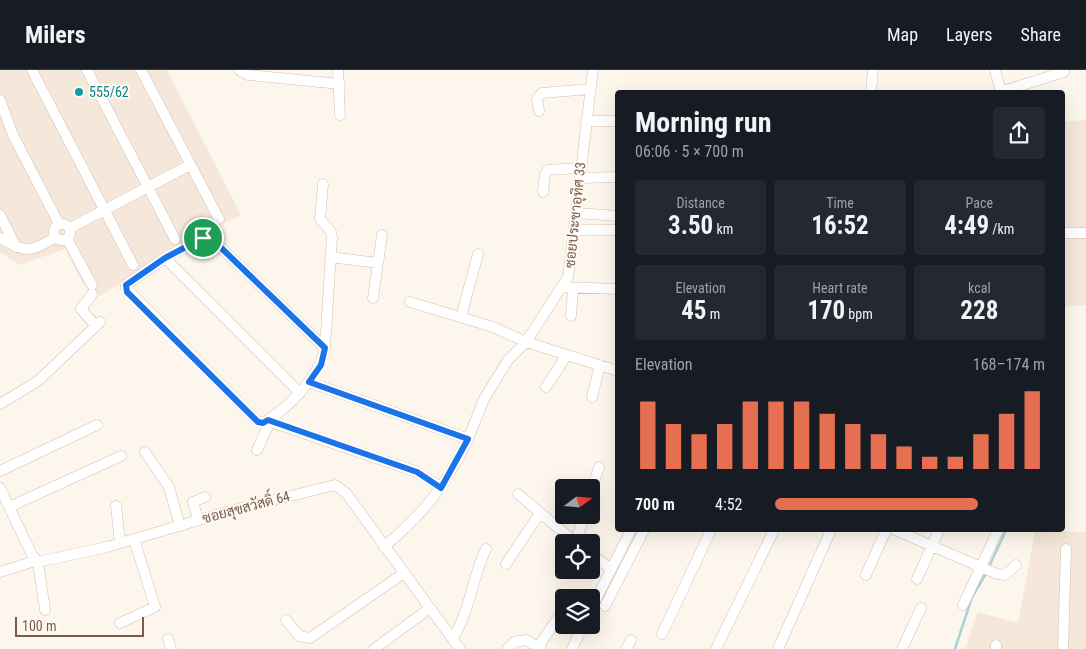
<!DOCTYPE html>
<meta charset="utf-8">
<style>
:root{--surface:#171b24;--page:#242831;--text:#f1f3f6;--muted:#9ea1a6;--line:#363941;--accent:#e76f51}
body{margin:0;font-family:"Roboto Condensed",Sarabun,sans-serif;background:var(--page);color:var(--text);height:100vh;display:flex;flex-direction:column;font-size:19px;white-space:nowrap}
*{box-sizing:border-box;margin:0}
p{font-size:16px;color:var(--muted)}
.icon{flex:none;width:28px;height:28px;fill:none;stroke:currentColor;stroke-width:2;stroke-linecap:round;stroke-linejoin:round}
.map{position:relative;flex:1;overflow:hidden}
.panel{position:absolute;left:615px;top:20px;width:450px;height:442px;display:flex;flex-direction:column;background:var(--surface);border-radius:5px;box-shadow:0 5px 20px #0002}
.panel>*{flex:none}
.needle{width:32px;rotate:74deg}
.tools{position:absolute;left:555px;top:409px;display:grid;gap:10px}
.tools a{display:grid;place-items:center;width:45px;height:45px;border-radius:5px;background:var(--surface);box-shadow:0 5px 20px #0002;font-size:25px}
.scale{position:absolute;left:15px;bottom:12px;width:129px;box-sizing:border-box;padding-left:5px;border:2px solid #7a5c4d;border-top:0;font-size:14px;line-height:18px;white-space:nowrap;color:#7a5c4d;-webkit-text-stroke:4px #fffaf3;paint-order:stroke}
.pin{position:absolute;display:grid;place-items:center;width:42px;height:42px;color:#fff;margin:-21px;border:2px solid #fff;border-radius:50%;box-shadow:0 1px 5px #0007}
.round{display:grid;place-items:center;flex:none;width:52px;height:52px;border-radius:5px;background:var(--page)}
.overview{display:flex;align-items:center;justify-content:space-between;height:85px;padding:0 20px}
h1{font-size:28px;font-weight:700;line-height:38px}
.stats{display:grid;grid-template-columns:repeat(3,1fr);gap:8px;height:85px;padding:5px 20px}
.stats div{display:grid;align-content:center;border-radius:5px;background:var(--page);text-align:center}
.stats b{font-size:25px;font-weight:700}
.stats small{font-size:14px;font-weight:400}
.stats p{font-size:14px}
.chart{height:140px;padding:10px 20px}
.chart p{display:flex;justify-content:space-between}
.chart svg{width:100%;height:90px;margin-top:5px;stroke:var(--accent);stroke-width:6}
ul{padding:0 20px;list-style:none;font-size:16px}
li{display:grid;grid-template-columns:80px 60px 1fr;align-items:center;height:38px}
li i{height:12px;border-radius:6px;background:var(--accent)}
header{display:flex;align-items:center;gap:30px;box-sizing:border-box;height:70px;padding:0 25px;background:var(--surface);border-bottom:1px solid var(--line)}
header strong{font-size:24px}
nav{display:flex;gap:28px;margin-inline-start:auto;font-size:18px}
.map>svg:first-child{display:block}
.residential{fill:#f5e8da}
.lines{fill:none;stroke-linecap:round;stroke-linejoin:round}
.stream{stroke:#a5d3da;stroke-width:2.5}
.minor-casing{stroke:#d1beb0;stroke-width:11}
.minor{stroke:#fff;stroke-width:10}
.route-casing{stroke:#fff;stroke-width:10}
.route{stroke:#1a73e8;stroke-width:6}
.culture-dot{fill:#0f9aa8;stroke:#fffaf3;stroke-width:2}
.labels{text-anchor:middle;stroke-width:4;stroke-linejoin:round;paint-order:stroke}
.culture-label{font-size:14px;fill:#0d838f;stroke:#fffaf3;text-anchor:start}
.street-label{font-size:14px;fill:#7a5c4d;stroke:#fffaf3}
</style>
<header>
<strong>Milers</strong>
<nav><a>Map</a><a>Layers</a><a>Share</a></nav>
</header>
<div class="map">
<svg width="1086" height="579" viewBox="0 0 1086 579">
<rect width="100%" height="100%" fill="#fdf6ec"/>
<path class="residential" d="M0 0H167L241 145 184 174 100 226 82 212 65 179 19 195 0 182Z
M1086 50V235L1063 237 1062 52Z
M1035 461 1086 462V579H965L978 542 1018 553Z"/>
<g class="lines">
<path class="stream" d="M989 497 1006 460
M955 579 972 527 987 502"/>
<defs>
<path id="minor" d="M32 0 133 195
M87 0 175 169
M141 0 219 149
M239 0 248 5 340 14
M338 0 340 45
M995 0 1001 22
M871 22 873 0
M1000 22 1064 2V0
M0 30 13 65 59 154
M539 41 537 29 542 23 590 19
M586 51H618
M580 108 618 107
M323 114 320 149 331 162 332 167 325 278C319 307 288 339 263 353L258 352 126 218V215L165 188 203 168 214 171 325 278
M543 122 545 104 548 100 580 98
M577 143 618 146
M0 145 16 177
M54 162a8 8 0 1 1 16 0a8 8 0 1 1-16 0Z
M70 158 190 95
M574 160H618
M1062 163H1086
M0 168C28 183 28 183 56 167
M67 169 92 215
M330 187 378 193
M165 188 300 323
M563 217 618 219
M92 224 81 239 96 256
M373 228 382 165
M410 232 493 257 526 272 618 301
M571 246 573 218
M461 247 478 184
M309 312 468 369C444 418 426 441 384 477
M546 317 567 285
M592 327 600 295
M0 334 38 311 100 252
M268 351 417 402 441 418
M468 369 484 329 508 290 526 272 568 207 593 0
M257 380 270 352
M145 382 169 417 180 456
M0 401 97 355
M0 418 32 485 38 492 107 477 223 443 335 415 346 423 460 579
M591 421 599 397
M518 424 575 472
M116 436 120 473
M9 437 121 386
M198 450 193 432 205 427
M895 460 997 504 1005 505 1016 495
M576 472 584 445
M591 484 611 499
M38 492 45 540
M506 494 540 443
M0 502 35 491
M866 505 886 460
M917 509 939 460
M963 535 998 460
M605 536 644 460
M591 539 631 460
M286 550 299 566 310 568 404 503
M120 553 155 537 134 469
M662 564 711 460
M453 568C470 541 472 508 486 479
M168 569 171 579
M538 577 564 539
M374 579 430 538
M507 579 514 572 526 570 541 579
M572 579 583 555
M626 579 631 570
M716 579 774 460
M778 579 831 460
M902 579 921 538
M996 579V575
M1063 579 1066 479"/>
</defs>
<use href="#minor" class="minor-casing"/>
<use href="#minor" class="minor"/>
</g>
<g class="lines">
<defs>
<path id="route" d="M203 168 214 171 325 278 321 295 309 312 468 369 441 418 417 402 268 350 263 353 258 352 127 222 126 215 165 188Z"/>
</defs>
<use href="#route" class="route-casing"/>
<use href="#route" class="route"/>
</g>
<circle class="culture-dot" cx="79" cy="22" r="5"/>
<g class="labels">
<g class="culture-label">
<text x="89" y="27">555/62</text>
</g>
<g class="street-label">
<text transform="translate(575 145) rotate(-84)" y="5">ซอยประชาอุทิศ 33</text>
<text transform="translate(246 437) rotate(-15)" y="5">ซอยสุขสวัสดิ์ 64</text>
</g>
</g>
</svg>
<div class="tools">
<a><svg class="needle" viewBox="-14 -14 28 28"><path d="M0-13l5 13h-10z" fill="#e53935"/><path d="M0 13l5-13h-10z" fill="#9ea1a6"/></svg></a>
<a><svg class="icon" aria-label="locate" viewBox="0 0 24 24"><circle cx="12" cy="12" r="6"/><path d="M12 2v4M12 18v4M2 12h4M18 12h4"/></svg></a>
<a><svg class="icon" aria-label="layers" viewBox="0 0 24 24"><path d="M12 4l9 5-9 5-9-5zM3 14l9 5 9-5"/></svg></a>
</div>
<div class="scale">100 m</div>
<div class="pin" style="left:203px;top:168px;background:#1e9e55"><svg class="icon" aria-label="arrive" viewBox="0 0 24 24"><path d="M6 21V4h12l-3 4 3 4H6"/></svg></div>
<section class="panel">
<div class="overview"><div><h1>Morning run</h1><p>06:06 · 5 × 700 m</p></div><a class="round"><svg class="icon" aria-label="share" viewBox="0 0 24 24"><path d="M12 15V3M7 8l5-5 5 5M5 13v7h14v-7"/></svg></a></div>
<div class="stats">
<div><p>Distance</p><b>3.50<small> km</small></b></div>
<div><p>Time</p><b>16:52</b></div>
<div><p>Pace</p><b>4:49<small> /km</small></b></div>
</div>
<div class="stats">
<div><p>Elevation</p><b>45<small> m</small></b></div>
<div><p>Heart rate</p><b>170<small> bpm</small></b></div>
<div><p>kcal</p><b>228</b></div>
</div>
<div class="chart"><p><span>Elevation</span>168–174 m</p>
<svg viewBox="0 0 160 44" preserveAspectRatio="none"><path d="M5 44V11M15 44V22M25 44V27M35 44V22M45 44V11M55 44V11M65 44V11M75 44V17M85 44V22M95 44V27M105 44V33M115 44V38M125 44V38M135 44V27M145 44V17M155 44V6"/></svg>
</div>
<ul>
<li><b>700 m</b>4:52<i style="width:75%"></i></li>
</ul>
</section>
</div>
